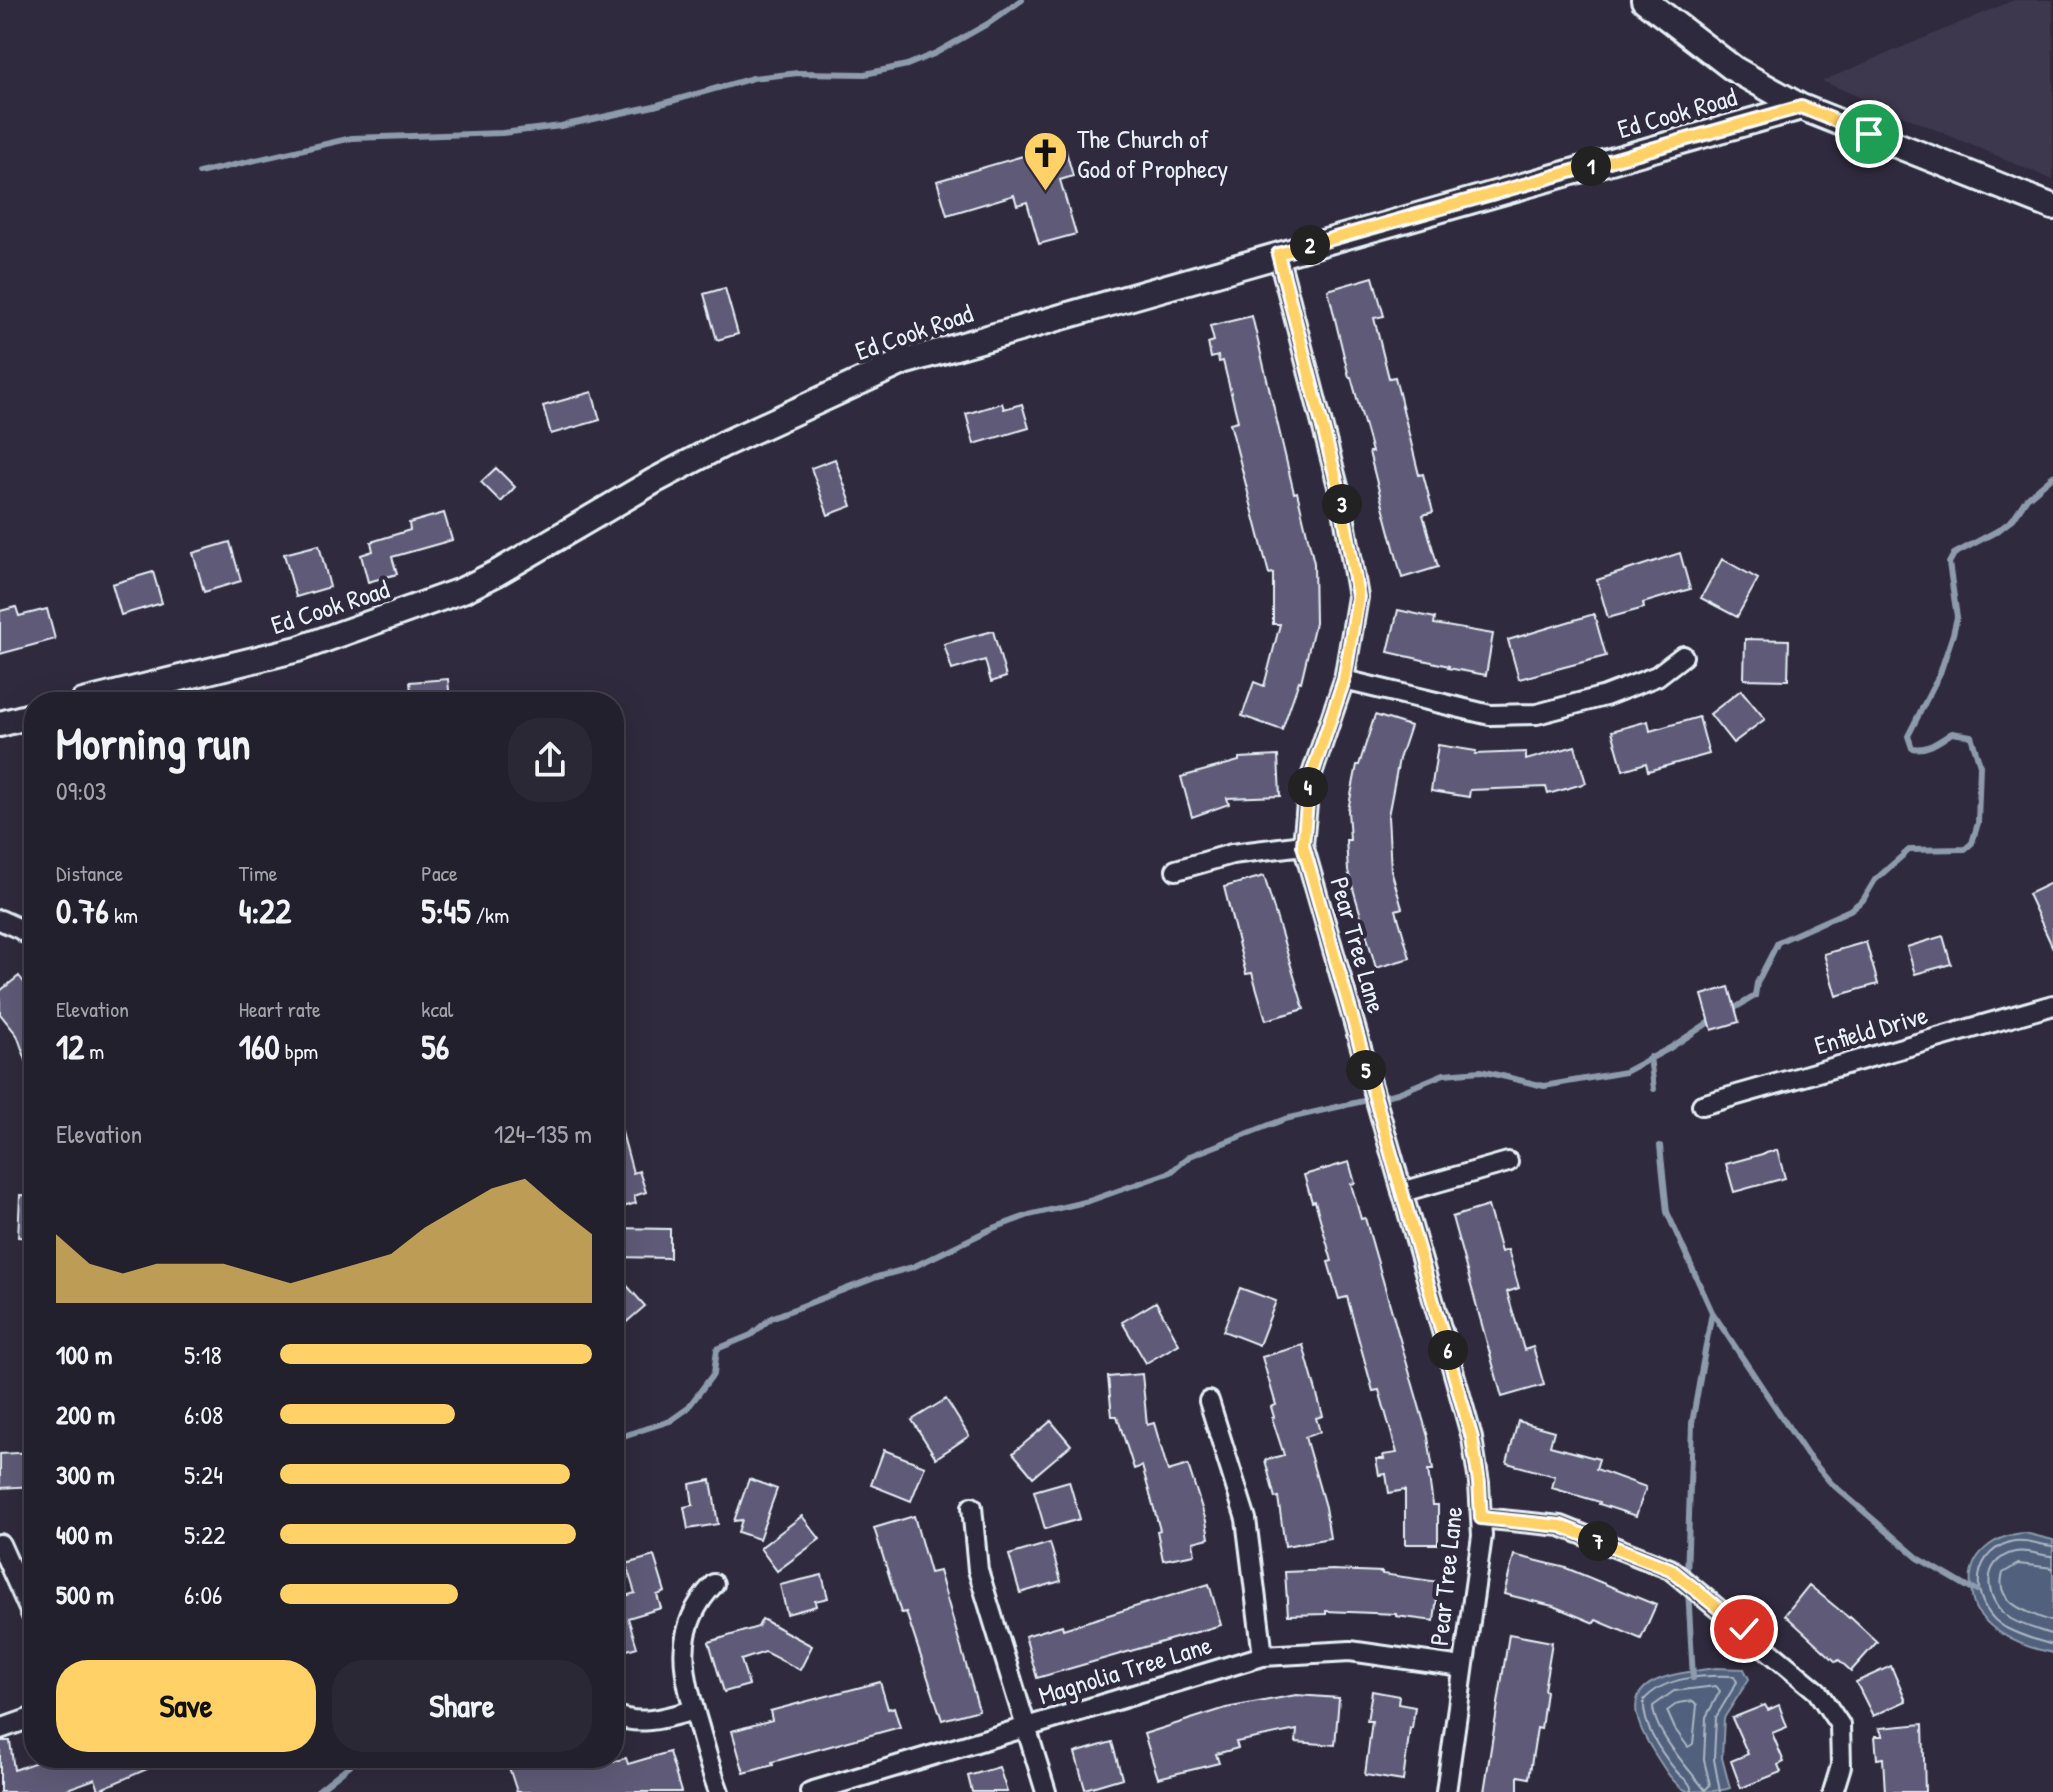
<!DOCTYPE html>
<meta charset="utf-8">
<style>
:root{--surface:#23202e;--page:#2b2836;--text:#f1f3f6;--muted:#a3a3aa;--line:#403e4a;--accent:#ffd166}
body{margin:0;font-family:"Patrick Hand",sans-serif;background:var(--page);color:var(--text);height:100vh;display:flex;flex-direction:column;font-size:30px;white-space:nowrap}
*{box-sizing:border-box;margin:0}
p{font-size:26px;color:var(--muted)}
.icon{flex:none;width:44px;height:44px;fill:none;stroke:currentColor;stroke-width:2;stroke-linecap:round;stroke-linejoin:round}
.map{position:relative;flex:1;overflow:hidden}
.drawer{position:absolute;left:24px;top:692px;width:600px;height:1076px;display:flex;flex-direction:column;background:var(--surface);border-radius:32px;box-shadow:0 8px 32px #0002,0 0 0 2px var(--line)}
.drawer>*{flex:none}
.pin{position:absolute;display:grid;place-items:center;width:68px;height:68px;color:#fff;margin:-34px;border:4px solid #fff;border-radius:50%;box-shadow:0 2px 8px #0007}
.km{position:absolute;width:40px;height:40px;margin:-20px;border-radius:50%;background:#222;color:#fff;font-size:22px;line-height:40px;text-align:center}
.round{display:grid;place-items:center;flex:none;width:84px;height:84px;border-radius:32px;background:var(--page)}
.head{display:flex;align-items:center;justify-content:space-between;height:136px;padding:0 32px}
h1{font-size:44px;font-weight:700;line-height:60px}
.figures{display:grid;grid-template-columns:repeat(3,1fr);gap:12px;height:136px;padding:8px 32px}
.figures div{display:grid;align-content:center}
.figures b{font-size:34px;font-weight:700}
.figures small{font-size:22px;font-weight:400}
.figures p{font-size:22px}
.chart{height:224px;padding:16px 32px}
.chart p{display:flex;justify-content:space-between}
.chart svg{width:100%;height:144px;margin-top:8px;fill:var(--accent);opacity:.7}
.action{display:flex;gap:16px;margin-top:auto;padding:16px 32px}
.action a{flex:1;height:92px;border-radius:32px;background:var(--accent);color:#111;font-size:32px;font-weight:700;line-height:92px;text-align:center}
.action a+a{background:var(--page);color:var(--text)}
ul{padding:0 32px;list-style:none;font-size:26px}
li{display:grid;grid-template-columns:128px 96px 1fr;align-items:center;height:60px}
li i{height:20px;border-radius:10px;background:var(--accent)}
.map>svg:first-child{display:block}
.built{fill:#3d384e}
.water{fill:#51617b;stroke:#8d9bad;stroke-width:2}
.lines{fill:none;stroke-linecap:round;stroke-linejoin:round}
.shore{stroke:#acb7c6;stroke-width:2}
.stream{stroke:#8d9bad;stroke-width:6}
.building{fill:#5e5a77;stroke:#e8f1f8;stroke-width:2}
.minor-casing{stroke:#e8f1f8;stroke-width:24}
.tertiary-casing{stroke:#e8f1f8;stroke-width:30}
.minor{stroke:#2f2a3d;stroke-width:18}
.tertiary{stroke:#2f2a3d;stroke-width:24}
.route-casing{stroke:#fff;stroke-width:16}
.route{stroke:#ffd166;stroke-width:10}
.labels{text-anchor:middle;stroke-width:8;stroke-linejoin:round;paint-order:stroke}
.street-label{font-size:26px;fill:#e8f1f8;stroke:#2f2a3d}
.poi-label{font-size:26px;fill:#e8f1f8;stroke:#2f2a3d;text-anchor:start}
</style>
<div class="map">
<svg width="2053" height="1792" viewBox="0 0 2053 1792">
<rect width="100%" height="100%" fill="#2f2a3d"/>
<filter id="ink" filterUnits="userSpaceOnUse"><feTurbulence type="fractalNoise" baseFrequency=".0125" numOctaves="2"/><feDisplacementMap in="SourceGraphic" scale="16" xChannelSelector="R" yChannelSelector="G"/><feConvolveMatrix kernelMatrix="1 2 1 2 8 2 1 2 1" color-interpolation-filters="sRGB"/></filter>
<g filter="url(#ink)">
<path class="built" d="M2014 0H2053V180L1822 81Z"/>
<path class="water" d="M2025 1533 2053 1540V1653C2026 1648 1994 1635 1977 1611 1972 1604 1972 1596 1971 1587 1967 1554 1995 1535 2025 1533Z
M1716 1668 1744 1669 1749 1679 1724 1718 1722 1758 1730 1788C1719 1792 1699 1792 1687 1791 1673 1785 1663 1766 1655 1754 1609 1683 1654 1676 1716 1668Z"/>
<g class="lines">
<path class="shore" d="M2053 1546C2039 1545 2024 1538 2010 1542 1967 1555 1971 1608 2006 1628 2020 1635 2038 1641 2053 1645
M2053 1556C2041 1556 2027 1549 2015 1552 1979 1560 1984 1602 2011 1619 2023 1626 2040 1630 2053 1635
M2053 1568 2018 1564 2003 1573C1993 1604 2030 1613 2053 1622
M1716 1686 1720 1691 1706 1717 1704 1760 1710 1785 1705 1790C1690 1770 1654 1733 1653 1706L1674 1691Z
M1693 1701 1697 1705 1693 1744 1688 1747 1675 1729 1667 1711 1678 1703Z
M1692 1792C1691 1781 1683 1779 1677 1772 1661 1753 1642 1725 1644 1700 1665 1676 1704 1675 1734 1676L1737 1682 1716 1717 1714 1759 1720 1792"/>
<path class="stream" d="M199 173 352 138 502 133 561 126 654 106 753 78 798 73 865 74 907 65 936 53 989 23 1022 0
M1728 1012 1755 996 1757 983 1778 942 1850 910 1863 900 1875 880 1909 850 1965 849 1972 843 1978 823 1980 765 1971 736 1952 733C1940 741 1927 751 1912 748L1908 736 1940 673 1953 634 1957 617 1949 563 1954 554 1999 530 2013 519 2027 498 2053 476
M1650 1057 1654 1089
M1660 1146 1667 1212 1712 1312 1807 1455 1831 1483 1918 1558 1971 1589 1977 1590
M614 1443 623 1436 670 1421 687 1409 714 1373 717 1349 751 1335 771 1318 877 1277 913 1267 991 1229 1029 1215 1089 1201 1171 1172 1190 1156 1285 1119 1398 1093 1444 1074 1481 1071 1544 1086 1625 1072 1670 1048 1714 1019
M1687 1578 1692 1423 1712 1312
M1688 1589 1693 1678
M316 1792 359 1758"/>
</g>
<path class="building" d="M1064 144 1073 176 1060 180 1076 234 1039 244 1027 202 1017 205 1014 195 947 215 937 181Z
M1373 277 1384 316 1374 318 1389 378 1395 377 1419 475 1423 474 1433 512 1423 515 1438 567 1402 578 1378 487 1369 452H1372L1351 377H1349L1328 290Z
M725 288 738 334 717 340 704 294Z
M1252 316 1294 493 1297 492 1314 563 1315 623 1301 682 1299 681 1282 730 1242 716 1254 682 1264 686 1280 624H1273V573L1269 574 1230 423 1238 421 1223 361 1219 362 1218 356 1211 358 1208 343 1214 341 1210 326Z
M592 392 600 420 551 434 543 406Z
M1002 403 1004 409 1022 404 1029 428 974 444 966 414Z
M835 459 852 506 828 515 811 468Z
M496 468 515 487 501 502 481 482Z
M444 513 452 540 392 557 397 574 368 582 361 555 373 551 371 542 410 530 409 523Z
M230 542 241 581 204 592 193 553Z
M319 545 330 587 296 597 284 554Z
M1680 553 1690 589 1643 603 1644 608 1608 618 1597 580Z
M1722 559 1758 579 1737 617 1701 598Z
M153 572 162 603 121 615 112 584Z
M16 607 19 616 47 609 55 639 0 654V611Z
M1398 610 1435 618 1434 624 1493 634 1486 675 1448 668 1449 666 1388 652Z
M1594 614 1606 656 1519 679 1508 640Z
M993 631 1006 677 991 682 985 660 952 670 944 644Z
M1745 639 1789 640 1788 680 1744 679Z
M448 679 450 702H412L410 682Z
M1741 690 1765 719 1733 743 1710 714Z
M1375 715 1410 726 1399 759 1388 816 1391 870 1402 908 1396 910 1410 958 1376 968 1348 871 1346 840H1350L1348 810 1357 765H1359Z
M1699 717 1709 754 1648 771 1646 763 1623 770 1612 731 1648 721 1650 731Z
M1438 745 1476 751 1475 754 1526 752V760L1575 746 1586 783 1548 794 1546 787 1470 790 1469 797 1431 791Z
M1278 756 1280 796 1227 798 1229 804 1192 817 1181 777 1239 761V758Z
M1264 876 1304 1009 1266 1020 1252 973 1246 974 1224 887Z
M2053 882V948L2028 894Z
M1943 936 1951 964 1915 974 1907 947Z
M1866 942 1878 984 1836 996 1824 954Z
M19 976 34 995V1077H32L17 1035 0 1014V991Z
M1729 987 1739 1022 1712 1030 1702 995Z
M619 1121 633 1173 639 1171 646 1192 634 1196 636 1203 614 1210V1122Z
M1777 1150 1785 1178 1734 1192 1726 1164Z
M1349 1162 1355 1183 1351 1184 1361 1219 1365 1218 1428 1437 1433 1470H1428L1433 1505H1438V1544H1405V1490L1389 1493 1386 1474 1379 1475 1376 1459H1384L1383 1455 1397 1453 1379 1390 1373 1391 1347 1297 1339 1299 1328 1262 1332 1261 1315 1201 1312 1202 1304 1175Z
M20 1195 34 1196V1238L18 1237Z
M1488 1206 1501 1252 1508 1250 1519 1288 1507 1292 1524 1350 1533 1347 1544 1385 1502 1397 1452 1217Z
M614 1228 670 1229V1258L614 1257Z
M614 1271 645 1306 623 1325 614 1315Z
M1240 1288 1276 1301 1259 1345 1223 1331Z
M1156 1302 1179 1344 1146 1363 1122 1322Z
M1303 1345 1323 1416 1316 1418 1320 1432 1305 1437 1325 1507 1330 1538 1285 1546 1278 1497 1275 1498 1265 1460 1284 1455 1272 1418 1274 1417 1271 1407 1276 1405 1262 1357Z
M1142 1374 1147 1425 1154 1423 1168 1471 1188 1465 1206 1521 1209 1538 1193 1542 1195 1554 1163 1560 1157 1531 1160 1530 1142 1466 1134 1469 1117 1416H1112L1108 1377Z
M946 1399 969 1436 936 1458 912 1420Z
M1051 1421 1071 1445 1033 1477 1013 1453Z
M1518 1421 1554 1431 1550 1446 1599 1459 1596 1469 1646 1487 1636 1516 1599 1504 1600 1502 1552 1488 1555 1476 1507 1463Z
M884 1450 925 1466 911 1501 871 1485Z
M33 1452 34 1486 0 1488V1454Z
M749 1479 777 1489 759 1539 738 1532 742 1520 734 1521Z
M711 1480 718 1524 688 1529 684 1507 693 1505 690 1484Z
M1069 1481 1080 1519 1045 1529 1034 1491Z
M802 1516 820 1539 777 1571 760 1548Z
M914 1516 930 1573 939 1571 979 1710 942 1720 906 1612 901 1613 874 1528Z
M1050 1543 1061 1581 1020 1593 1009 1555Z
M1514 1555 1566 1568 1656 1605 1641 1639 1596 1620 1594 1623 1553 1606 1504 1594Z
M654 1556 665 1592 657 1595 661 1608 628 1618 637 1647 617 1653 614 1644V1584L618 1583 622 1597 635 1593 626 1564Z
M1332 1570 1382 1572V1574L1439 1582 1434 1621 1396 1616V1614L1326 1611V1614L1288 1615 1285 1572Z
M822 1575 828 1598 815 1601 816 1606 787 1614 780 1585Z
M1209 1584 1221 1625 1037 1678 1025 1636 1062 1625 1063 1629Z
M1809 1585 1849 1618 1850 1617 1877 1642 1851 1671 1839 1660 1836 1662 1785 1615Z
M762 1619 812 1646 800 1670 765 1652 741 1660 749 1685 724 1692 709 1642 758 1627Z
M1509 1634 1552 1642 1544 1690 1546 1691 1541 1729 1537 1728 1529 1778 1518 1776V1792H1484Z
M1891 1666 1906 1701 1873 1716 1856 1682Z
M880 1682 888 1709 894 1707 900 1727 772 1762 773 1765 744 1773 732 1731 772 1720 770 1711Z
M1372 1691 1399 1696 1398 1704 1415 1707 1412 1728H1410L1403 1781 1365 1775 1372 1721H1367Z
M1296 1695 1339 1698 1335 1745 1296 1742 1297 1730 1236 1742 1238 1748 1216 1754 1219 1763 1158 1778 1144 1734 1226 1708Z
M1765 1705 1768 1710 1779 1705 1787 1727 1772 1733 1784 1762 1778 1765 1781 1772 1741 1788 1731 1761 1748 1754 1732 1718Z
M1923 1724 1925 1792H1885L1883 1758 1877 1759 1875 1736H1883L1879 1728Z
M0 1741H10L14 1770 48 1758H172L99 1790 95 1779 67 1789 68 1792H0Z
M1112 1742 1122 1778 1085 1789 1075 1753Z
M669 1752 681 1792H517L506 1758H589L591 1768 626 1758 628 1764Z
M999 1767 1007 1792H972L968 1776Z"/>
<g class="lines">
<defs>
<path id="minor" d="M1278 254 1341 498 1358 597 1344 680 1309 783 1303 845 1446 1345 1472 1438 1479 1483 1482 1536 1446 1792
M1344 680 1490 715 1537 714 1605 696 1657 676 1683 656
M1176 870 1232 854 1303 845
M0 920 20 929 34 939
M1702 1105 2053 1005
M1402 1192 1508 1162
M1209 1401 1246 1519 1263 1656
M972 1507 978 1570 1046 1792
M1481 1518 1561 1526 1670 1569 1817 1691 1840 1725 1841 1766 1833 1792
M0 1544 34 1620
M714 1584C671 1629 683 1673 699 1727 705 1749 711 1771 719 1792
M614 1715C640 1727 668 1717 694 1710
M0 1729 34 1717
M810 1792 1263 1656 1350 1651 1462 1667"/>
<path id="tertiary" d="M1644 0 1734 69 1801 107 2053 207
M83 702 298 649 463 590 497 573 654 481 724 444 903 362 1801 107
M0 724 34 715"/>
</defs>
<use href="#minor" class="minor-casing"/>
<use href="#tertiary" class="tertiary-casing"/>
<use href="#minor" class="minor"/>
<use href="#tertiary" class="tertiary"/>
</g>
</g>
<g class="lines" filter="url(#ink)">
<defs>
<path id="route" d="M1744 1629 1670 1569 1561 1526 1481 1518 1479 1483 1472 1438 1303 845 1309 783 1344 680 1358 597 1341 498 1278 254 1801 107 1869 134"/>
</defs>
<use href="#route" class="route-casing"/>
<use href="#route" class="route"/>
</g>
<defs>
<symbol id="church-pin" viewBox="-11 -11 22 30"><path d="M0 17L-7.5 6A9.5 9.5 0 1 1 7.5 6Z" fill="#ffd166" stroke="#2f2a3d"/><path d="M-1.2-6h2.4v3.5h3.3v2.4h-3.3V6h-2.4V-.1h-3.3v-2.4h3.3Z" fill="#111"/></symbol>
</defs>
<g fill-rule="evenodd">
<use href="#church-pin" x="1020" y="128" width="51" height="69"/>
</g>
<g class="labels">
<g class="street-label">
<text transform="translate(1677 113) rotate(-16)" y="9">Ed Cook Road</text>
<text transform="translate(914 332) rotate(-19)" y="9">Ed Cook Road</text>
<text transform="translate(330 607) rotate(-18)" y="9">Ed Cook Road</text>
<text transform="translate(1358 945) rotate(74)" y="9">Pear Tree Lane</text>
<text transform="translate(1871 1030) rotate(-16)" y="9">Enfield Drive</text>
<text transform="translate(1446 1576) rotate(-84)" y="9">Pear Tree Lane</text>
<text transform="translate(1125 1670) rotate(-17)" y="9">Magnolia Tree Lane</text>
</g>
<g class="poi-label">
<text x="1077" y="148">The Church of<tspan x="1077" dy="30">God of Prophecy</tspan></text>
</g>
</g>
</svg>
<div class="pin" style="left:1869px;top:134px;background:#1e9e55"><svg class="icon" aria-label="arrive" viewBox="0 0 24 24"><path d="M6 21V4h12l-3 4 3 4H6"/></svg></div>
<div class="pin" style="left:1744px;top:1629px;background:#d93025"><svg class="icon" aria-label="check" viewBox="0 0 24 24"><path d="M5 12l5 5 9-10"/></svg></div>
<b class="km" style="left:1591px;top:166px">1</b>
<b class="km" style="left:1310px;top:245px">2</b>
<b class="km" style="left:1342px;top:504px">3</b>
<b class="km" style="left:1308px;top:787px">4</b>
<b class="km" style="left:1366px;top:1070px">5</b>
<b class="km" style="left:1448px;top:1350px">6</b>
<b class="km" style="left:1598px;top:1541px">7</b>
<section class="drawer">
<div class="head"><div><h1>Morning run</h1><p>09:03</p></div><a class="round"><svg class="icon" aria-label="share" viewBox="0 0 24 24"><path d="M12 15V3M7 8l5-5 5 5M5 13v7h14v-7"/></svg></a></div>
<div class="figures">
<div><p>Distance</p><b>0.76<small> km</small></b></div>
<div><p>Time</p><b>4:22</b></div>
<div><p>Pace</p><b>5:45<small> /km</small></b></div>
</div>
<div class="figures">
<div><p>Elevation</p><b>12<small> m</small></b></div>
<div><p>Heart rate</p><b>160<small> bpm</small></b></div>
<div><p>kcal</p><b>56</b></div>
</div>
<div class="chart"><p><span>Elevation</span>124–135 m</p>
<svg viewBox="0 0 160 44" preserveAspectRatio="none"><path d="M0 44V23L10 32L20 35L30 32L40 32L50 32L60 35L70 38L80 35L90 32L100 29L110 21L120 15L130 9L140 6L150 15L160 23V44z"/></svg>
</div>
<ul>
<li><b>100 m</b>5:18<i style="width:100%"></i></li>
<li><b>200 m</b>6:08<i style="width:56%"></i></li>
<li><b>300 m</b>5:24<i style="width:93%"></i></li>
<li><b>400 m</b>5:22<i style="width:95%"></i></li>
<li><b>500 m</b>6:06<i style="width:57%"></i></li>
</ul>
<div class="action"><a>Save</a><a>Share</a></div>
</section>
</div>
